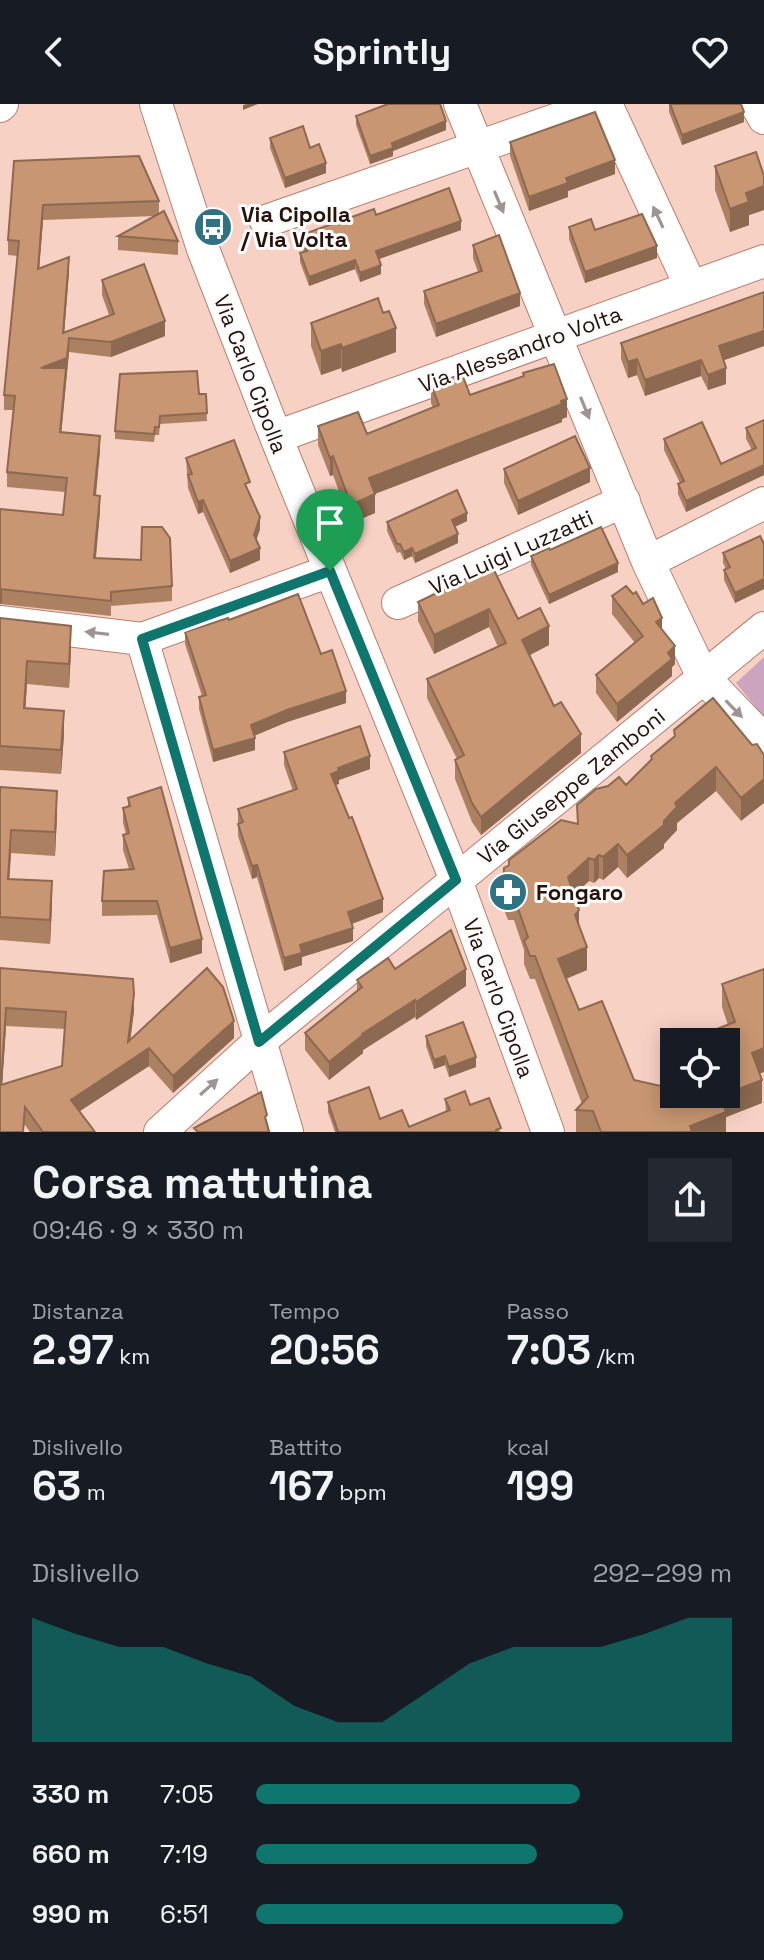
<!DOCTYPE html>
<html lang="it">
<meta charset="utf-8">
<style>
:root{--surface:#171b24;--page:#242831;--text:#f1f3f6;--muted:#9ea1a6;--accent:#0f766e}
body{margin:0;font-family:"Space Grotesk",sans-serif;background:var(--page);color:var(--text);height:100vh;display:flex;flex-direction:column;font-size:30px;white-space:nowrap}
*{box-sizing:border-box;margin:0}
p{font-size:26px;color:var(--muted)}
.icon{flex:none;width:44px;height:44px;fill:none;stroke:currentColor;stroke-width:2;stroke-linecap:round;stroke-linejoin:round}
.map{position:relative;height:1028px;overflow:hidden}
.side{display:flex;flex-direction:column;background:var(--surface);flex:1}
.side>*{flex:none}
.fabs{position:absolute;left:660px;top:924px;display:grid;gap:16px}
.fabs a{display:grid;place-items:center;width:80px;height:80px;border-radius:0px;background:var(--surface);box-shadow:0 4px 20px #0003;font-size:40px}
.pin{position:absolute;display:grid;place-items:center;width:68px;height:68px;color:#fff;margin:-82px -34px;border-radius:50% 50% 50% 0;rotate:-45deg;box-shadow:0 0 8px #0007}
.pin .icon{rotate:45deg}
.round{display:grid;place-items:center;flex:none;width:84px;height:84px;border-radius:0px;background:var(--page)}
.summary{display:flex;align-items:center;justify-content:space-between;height:136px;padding:0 32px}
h1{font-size:44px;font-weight:700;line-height:60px}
.figures{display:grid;grid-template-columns:repeat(3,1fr);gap:12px;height:136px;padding:8px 32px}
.figures div{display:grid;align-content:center}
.figures b{font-size:40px;font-weight:700}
.figures small{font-size:22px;font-weight:400}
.figures p{font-size:22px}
.chart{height:224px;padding:16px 32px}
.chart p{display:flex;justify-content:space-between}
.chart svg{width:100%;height:144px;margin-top:8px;fill:var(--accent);opacity:.7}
ul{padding:0 32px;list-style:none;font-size:26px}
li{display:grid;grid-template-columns:128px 96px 1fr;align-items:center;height:60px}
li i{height:20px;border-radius:10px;background:var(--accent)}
header{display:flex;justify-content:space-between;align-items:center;height:104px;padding:0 32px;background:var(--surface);font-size:36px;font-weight:700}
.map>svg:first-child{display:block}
.green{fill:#cca4c0}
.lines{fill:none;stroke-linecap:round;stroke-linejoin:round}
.minor-casing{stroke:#b97e6d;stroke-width:34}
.minor{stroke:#fff;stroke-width:32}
.wall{fill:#ac8162;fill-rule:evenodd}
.shaded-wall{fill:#8c6950}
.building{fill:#c89672;stroke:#8c6950;stroke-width:2;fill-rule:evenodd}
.oneway{fill:#9e9491}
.route-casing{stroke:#fff;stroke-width:16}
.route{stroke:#0f766e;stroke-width:10}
.labels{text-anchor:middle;stroke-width:6;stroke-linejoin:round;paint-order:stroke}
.poi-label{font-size:22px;font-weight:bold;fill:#27110b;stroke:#fcfcfc;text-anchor:start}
.street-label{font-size:22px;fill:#27110b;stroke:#fcfcfc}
</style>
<header><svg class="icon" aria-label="back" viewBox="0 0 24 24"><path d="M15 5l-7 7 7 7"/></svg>Sprintly<svg class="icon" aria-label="heart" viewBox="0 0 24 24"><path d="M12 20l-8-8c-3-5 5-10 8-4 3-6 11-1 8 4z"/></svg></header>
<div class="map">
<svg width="764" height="1028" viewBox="0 0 764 1028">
<rect width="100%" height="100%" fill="#f8d1c5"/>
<path class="green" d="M764 553V613L736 579Z"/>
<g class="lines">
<defs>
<path id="minor" d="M156 0 203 145 276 333 456 776 548 1028
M460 0 648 458 703 573 764 636
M606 0 691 183
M756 0 764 14
M0 2 2 0
M266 117 601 0
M276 333 764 157
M648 458 764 399
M398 499 624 397
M0 518 142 535 330 467
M142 535 287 1028
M160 1028 259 938 764 524"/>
</defs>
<use href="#minor" class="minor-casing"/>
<use href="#minor" class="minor"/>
</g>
<path class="wall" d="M669 0 744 18 682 41 669 8Z
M356 12 446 26 393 47V52L370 60 356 21Z
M270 34 310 44 326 69 285 84 270 44Z
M510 38 615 70 568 87V93L529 107 510 52Z
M14 57 159 97V109L178 137V151L118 146V132L155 112 43 116 39 164 69 168 64 228 109 211 102 191V176L165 232 111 253 69 248 61 328 100 346 96 392 100 407 96 454 172 482V497L111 502V512L0 500V405L63 411 65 388 7 383V368L13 306H4V291L17 152 8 151V136Z
M715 62 764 72V106L749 111V121L730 128 715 86Z
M376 111 461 126 379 155 381 170 360 178 355 165 309 182 300 158V149L304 148 301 140V131Z
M569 123 595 126 657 154 585 179 569 135Z
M473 141 520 202 436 233 424 200V187L478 168 473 154Z
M764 188V242L724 256 726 280 708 286 701 272 645 292 637 271 628 274 621 255V239Z
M311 219 396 248 342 268 341 264 321 271 311 242Z
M523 269 567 313 562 315V318L375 390V409L351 419 333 371 330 372 318 341V322L367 330 433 304 431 299V281L470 291 523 272Z
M199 290H206L207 317 160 320 159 331H155L154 338 115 335V327Z
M764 316V371L686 408 678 390V380L680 379 664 346V335L721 360 752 346 746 335V324Z
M186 354 250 390 260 425 256 436 260 456 230 469 203 408 198 410 188 384Z
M504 365 590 378 518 411 504 379Z
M467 417 455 423 458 439 415 459 412 452 404 456 400 448 397 449 387 427V418Z
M764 440V485L735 499 724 476V466L726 465 723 459V449Z
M531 452 618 468 549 500 531 461Z
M492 462 518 515 549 541 530 551 554 602 581 649 481 731 472 718 455 675V656L457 655 427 594V575L498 543 489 523 434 550 418 517V498Z
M633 490 643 500 662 526 675 560 672 563V572L617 618 596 589V571L635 539 612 510V492Z
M0 514 71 546 69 584 27 580 25 604 64 631 61 670 0 666Z
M229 516 321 550 346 599 287 618 254 632 255 646 213 658 199 605V593L202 592 185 540V528Z
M674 626 752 641 741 717 716 687 677 719V726L664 740V744L627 774 618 763 603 776 599 774 594 779 589 777 574 791 587 866 566 875 579 906 634 976 670 984 665 972V949L674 946V990H726L728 921 722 903V880L764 865V968L759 969 762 999 726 1013V1028H576V1006L582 1000 535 875H530L524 860V846L514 816H508L503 803V780L577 720V701L626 681 674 633Z
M284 648 370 665 339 676V680L335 681 383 808 352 820 353 837 302 853V861L284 867 257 773 252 775 238 732V705L293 687 284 661Z
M0 683 57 711 55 752 11 749 9 775 52 801 50 840 0 836Z
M128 694 202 849 170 859 157 811 102 812V797L129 765 123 746V731L126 730 123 719V704L128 703Z
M0 864 134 907 130 935 234 934 173 989 149 962 79 1007 95 1028H30L25 1021 0 1028ZM6 922 65 925 62 962 2 980Z
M395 865 466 882 416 916 415 913 363 946V949L329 976 305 946V929L357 887V876Z
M426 932 476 963 449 973 445 961 434 965 426 942Z
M445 995 470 1001 501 1028H335L328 1008V998L380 1015 409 1023 446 1008Z"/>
<path class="shaded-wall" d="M247 0H258L243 6V1Z
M744 8V18L682 41V31Z
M446 17V26L393 47V52L370 60V52L392 39Z
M615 56V70L568 87V93L529 107V93L566 74Z
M326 59V69L285 84V74Z
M764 82V106L749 111V121L730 128V105L746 89Z
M43 101V116L38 180V165Z
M461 117V126L376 156V147Z
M657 142V154L585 179V168Z
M69 153V168L63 244V229Z
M355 156V165L309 182V173Z
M381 161V170L360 178V169Z
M520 189V202L436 233V220Z
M165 217V232L111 253V238Z
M396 224V248L342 268V244Z
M764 227V242L719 258V242Z
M69 234V248L60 343 41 264Z
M341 240V264L321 271V247Z
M637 255V271L628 274V258Z
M701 256V272L645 292V276Z
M726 264V280L708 286V271Z
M567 295V313L562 315V318L369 392V374Z
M100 332V346L94 406V391Z
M333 352V371L330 372V354Z
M764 361V371L686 408V397Z
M590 364V378L518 411V397Z
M375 390V409L351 419V401Z
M100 392V407L94 469V454Z
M203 396V408L198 410V398Z
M467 409V417L452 424V416Z
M260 413V425L254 443V431Z
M458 430V439L415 459V450Z
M260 444V456L230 469V457Z
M412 444V452L404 456V448Z
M618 459V468L549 500V491Z
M764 475V485L735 499V489Z
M2 484V499L0 500V485Z
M489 505V523L434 550V531Z
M662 514V532L656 518Z
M71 522V546L69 584V560Z
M549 522V541L522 555V536Z
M675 542V560L672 563V572L617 618V600Z
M27 557V580L24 627V604Z
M346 587V599L287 618 251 633V621L287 606Z
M64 607V631L61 670V646Z
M581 630V649L481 731V713Z
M255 634V646L213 658V646Z
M370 652V665L339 676V680L331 682V670L338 664Z
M716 663V687L677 719V726L664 740V744L627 774V751L664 717 675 699Z
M764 675V699L741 717V694Z
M57 687V711L55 752V728Z
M11 726V749L8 798V775Z
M618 740V763L603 776V753Z
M599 751V774L594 779V756Z
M589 754V777L568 796V773Z
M257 761V773L252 775V762Z
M52 777V801L50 840V816Z
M383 795V808L348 821V808Z
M579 806V829L575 811Z
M353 824V837L302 853V861L284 867V854L300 841Z
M202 835V849L170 859V844Z
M587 843V866L558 878V855Z
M466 865V882L416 916V898Z
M134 890V907L128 955V938Z
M415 896V913L363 946V949L329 976V958L362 930Z
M6 904V922L1 998V981Z
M234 917V934L173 989V972Z
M149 944V962L71 1013V996Z
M764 944V968L752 972V949Z
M445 952V961L434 965V956Z
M476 953V963L449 973V963Z
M762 976V999L726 1013V1028H690V1022L720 992Z"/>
<path class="building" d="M388 0H440L446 17 392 39 393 44 370 52 356 12Z
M670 0H741L744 8 682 31Z
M595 8 615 56 566 74 568 79 529 93 510 38Z
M303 22 310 44 319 40 326 59 285 74 270 34Z
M756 48 764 72V82L746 89 749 98 730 105 715 62Z
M139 52 159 97 43 101 38 165 69 153 63 229 114 210 102 176 144 160 165 217 111 238 69 234 67 254 41 264H66L60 328 100 332 94 391 100 392 94 454 141 456 142 423H162L170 434 172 482 111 488V497L0 485V405L63 411 67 374 7 368 15 292 4 291 19 137 8 136 14 57Z
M449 84 461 117 376 147 381 161 360 169 355 156 309 173 300 149 307 147 301 131 374 105 376 111Z
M164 107 178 137 118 132Z
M642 110 657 142 585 168 569 123 591 115 595 126Z
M499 131 520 189 436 220 424 187 482 167 473 141Z
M764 188V227L719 242 726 264 708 271 701 256 645 276 637 255 628 258 621 239Z
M378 194 383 209 389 207 396 224 342 244 341 240 321 247 311 219Z
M554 260 567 295 561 297 562 300 369 374 375 390 351 401 333 352 330 354 318 322 358 308 367 330 439 301 431 281 462 270 470 291 524 272 523 269Z
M197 267 199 290H206L207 309 160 312 159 323H155L154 330 115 327 120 270Z
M764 316V361L686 397 678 380 684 377 664 335 702 318 721 360 756 344 746 324Z
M575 332 590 364 518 397 504 365Z
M234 336 250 378 245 380 260 413 254 431 260 444 230 457 203 396 198 398 188 371 192 370 186 354Z
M457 386 467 409 452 416 458 430 415 450 412 444 404 448 400 440H397L387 418Z
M601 423 618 459 549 491 531 452 549 444 550 446Z
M760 432 764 440V475L735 489 724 466 730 463 723 449Z
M492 462 518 515 540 504 549 522 522 536 554 602 561 598 581 630 481 713 472 699 455 656 464 651 427 575 506 539 489 505 434 531 418 498Z
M626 482 633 490 636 488 643 500 653 494 662 514 656 518 675 542 668 549 672 555 617 600 596 571 643 532 612 492Z
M298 490 321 550 332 546 346 587 287 606 251 621 255 634 213 646 199 593 206 591 185 528 228 514 229 516Z
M0 514 71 522 69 560 27 557 24 604 64 607 61 646 0 642Z
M713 594 752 641 757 640 764 651V675L741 694 716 663 675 699 677 703 664 717V721L627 751 618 740 603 753 599 751 594 756 589 754 568 773 579 806 575 811 587 843 558 855 579 906 602 897 634 976 674 985V990H726V938H683L735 918 722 880 764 865V944L752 949 762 976 720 992 726 1008 690 1022 692 1028H601L593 1007 576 1006 588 993 535 852H530L524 837 528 833 514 793H508L503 780 504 764 509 761V756L561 716 578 720 577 701 596 685 608 682 619 673 626 681 652 655 651 652 675 632 674 626Z
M360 622 370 652 338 664 339 667 331 670 349 714 352 713 383 795 348 808 353 824 300 841 302 849 284 854 257 761 252 762 238 720 243 718 238 705 297 685 284 648Z
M0 683 57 687 55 728 11 726 8 775 52 777 50 816 0 813Z
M161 683 202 835 170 844 157 797H102L104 767 134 765 123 731 129 729 123 704 130 702 128 694Z
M451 826 466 865 416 898 415 896 362 930 363 931 329 958 305 929 362 883 357 876 388 854 395 865Z
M0 864 133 875 134 890 128 938 207 864 223 883 234 917 173 972 149 944 71 996 95 1028H43L25 1003 23 1028H0ZM6 904 66 908 62 962 1 981Z
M463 918 476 953 449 963 445 952 434 956 426 932Z
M674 946V972L665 949Z
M369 983 380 1015 402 1006 409 1023 450 1006 445 995 465 987 470 1001 489 994 501 1024 496 1026V1028H338L328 998Z
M261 988 267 1011 265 1013 269 1028H198L194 1024Z"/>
<defs><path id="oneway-solid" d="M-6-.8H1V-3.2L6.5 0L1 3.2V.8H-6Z" transform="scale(2)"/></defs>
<g class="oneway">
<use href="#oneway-solid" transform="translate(499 98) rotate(67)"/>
<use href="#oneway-solid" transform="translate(658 113) rotate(-115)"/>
<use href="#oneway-solid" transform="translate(585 304) rotate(68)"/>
<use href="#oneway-solid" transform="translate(97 529) rotate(-173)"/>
<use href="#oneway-solid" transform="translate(734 605) rotate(46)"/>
<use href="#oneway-solid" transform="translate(209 983) rotate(-42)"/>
</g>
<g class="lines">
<defs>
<path id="route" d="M330 467 456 776 259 938 142 535Z"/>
</defs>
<use href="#route" class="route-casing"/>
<use href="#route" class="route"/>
</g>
<defs>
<symbol id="bus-disc" viewBox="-11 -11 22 22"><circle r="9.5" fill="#2f7283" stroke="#fcfcfc"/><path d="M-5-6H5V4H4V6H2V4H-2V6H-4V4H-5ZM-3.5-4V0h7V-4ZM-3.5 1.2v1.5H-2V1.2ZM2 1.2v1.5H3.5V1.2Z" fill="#fff"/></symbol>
<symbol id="pharmacy-disc" viewBox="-11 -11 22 22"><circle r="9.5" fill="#2f7283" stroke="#fcfcfc"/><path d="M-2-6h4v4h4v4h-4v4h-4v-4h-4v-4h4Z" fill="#fff"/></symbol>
</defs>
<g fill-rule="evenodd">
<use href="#bus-disc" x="191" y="101" width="44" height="44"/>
<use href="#pharmacy-disc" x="486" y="766" width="44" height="44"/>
</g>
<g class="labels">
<g class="poi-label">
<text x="241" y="118">Via Cipolla<tspan x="241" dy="25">/ Via Volta</tspan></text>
<text x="536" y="796">Fongaro</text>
</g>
<g class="street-label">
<text transform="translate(520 245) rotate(-20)" y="8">Via Alessandro Volta</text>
<text transform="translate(251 270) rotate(69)" y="8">Via Carlo Cipolla</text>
<text transform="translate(511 448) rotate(-24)" y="8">Via Luigi Luzzatti</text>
<text transform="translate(571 682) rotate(-39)" y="8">Via Giuseppe Zamboni</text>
<text transform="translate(499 894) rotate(70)" y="8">Via Carlo Cipolla</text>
</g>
</g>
</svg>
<div class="fabs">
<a><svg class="icon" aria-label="locate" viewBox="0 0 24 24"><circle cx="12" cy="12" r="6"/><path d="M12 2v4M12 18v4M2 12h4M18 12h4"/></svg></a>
</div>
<div class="pin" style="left:330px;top:467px;background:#1e9e55"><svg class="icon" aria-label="arrive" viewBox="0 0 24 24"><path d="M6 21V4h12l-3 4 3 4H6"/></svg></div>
</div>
<section class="side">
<div class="summary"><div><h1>Corsa mattutina</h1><p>09:46 · 9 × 330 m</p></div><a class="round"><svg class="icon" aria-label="share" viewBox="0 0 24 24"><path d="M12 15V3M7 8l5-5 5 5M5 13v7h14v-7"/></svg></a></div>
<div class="figures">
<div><p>Distanza</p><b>2.97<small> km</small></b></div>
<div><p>Tempo</p><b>20:56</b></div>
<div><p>Passo</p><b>7:03<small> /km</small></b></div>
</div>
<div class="figures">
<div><p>Dislivello</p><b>63<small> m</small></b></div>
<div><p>Battito</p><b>167<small> bpm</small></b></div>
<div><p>kcal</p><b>199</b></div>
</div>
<div class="chart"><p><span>Dislivello</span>292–299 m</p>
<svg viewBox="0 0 160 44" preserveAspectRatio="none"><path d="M0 44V6L10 11L20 15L30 15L40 20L50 24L60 33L70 38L80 38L90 29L100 20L110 15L120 15L130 15L140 11L150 6L160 6V44z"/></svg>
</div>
<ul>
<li><b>330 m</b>7:05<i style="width:68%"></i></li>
<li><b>660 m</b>7:19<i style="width:59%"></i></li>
<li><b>990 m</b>6:51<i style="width:77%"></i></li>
</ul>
</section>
